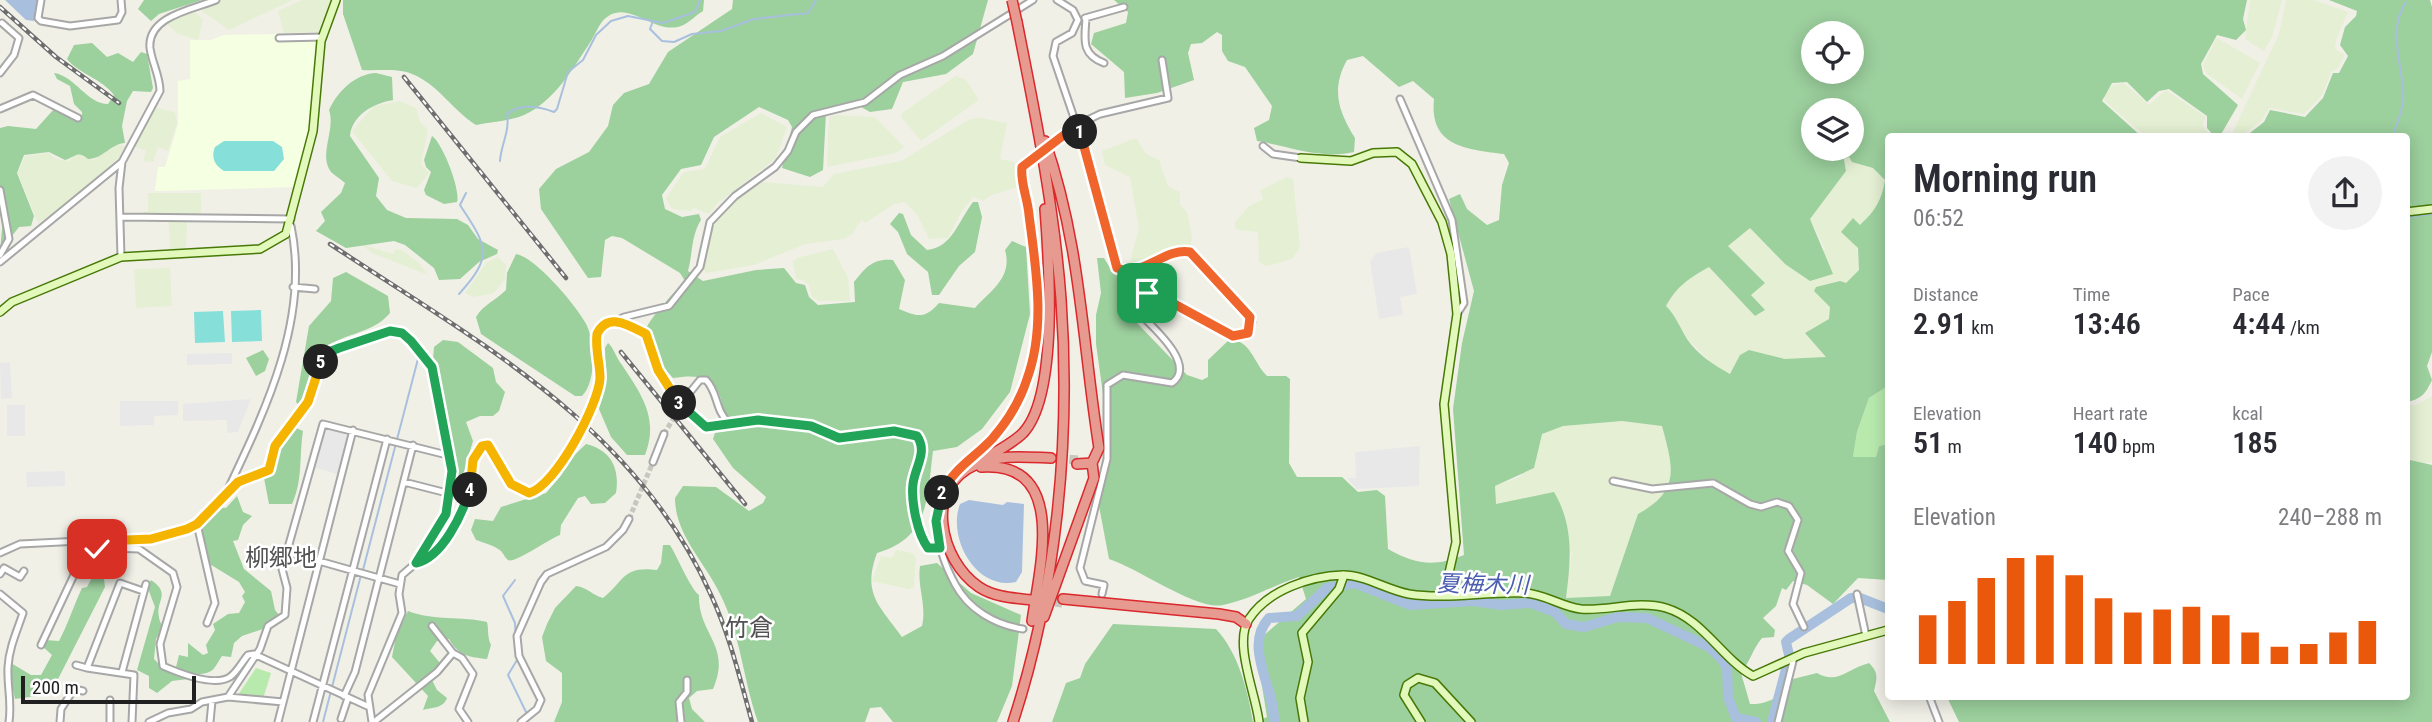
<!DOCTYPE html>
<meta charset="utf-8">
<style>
:root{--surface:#fff;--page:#f2f2f3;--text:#2b2b33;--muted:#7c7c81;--accent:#ea580c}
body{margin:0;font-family:"Roboto Condensed","Noto Sans JP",sans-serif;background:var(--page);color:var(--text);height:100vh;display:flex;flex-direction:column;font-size:26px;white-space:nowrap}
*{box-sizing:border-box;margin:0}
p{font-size:23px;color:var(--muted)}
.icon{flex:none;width:38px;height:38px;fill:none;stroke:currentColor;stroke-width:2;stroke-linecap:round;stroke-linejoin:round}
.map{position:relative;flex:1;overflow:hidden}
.side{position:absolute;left:1885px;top:133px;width:525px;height:567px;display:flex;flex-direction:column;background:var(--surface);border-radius:7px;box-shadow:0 4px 18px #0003}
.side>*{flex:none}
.fabs{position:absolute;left:1801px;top:21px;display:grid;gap:14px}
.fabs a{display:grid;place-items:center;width:63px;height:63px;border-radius:50%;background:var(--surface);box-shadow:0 4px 18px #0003;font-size:35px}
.scale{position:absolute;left:21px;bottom:18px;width:175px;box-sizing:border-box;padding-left:7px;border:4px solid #202020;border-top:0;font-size:19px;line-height:24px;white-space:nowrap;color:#202020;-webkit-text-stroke:5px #fff;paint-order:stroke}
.pin{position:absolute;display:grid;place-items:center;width:60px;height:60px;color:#fff;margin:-30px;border-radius:14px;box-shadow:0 4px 10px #0006}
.km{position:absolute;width:35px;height:35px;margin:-18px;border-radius:50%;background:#222;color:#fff;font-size:19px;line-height:35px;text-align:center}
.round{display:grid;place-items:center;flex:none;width:74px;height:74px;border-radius:37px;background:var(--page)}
.head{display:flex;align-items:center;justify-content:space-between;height:119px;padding:0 28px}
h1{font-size:38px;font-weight:600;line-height:52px}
.metrics{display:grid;grid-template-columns:repeat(3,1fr);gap:10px;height:119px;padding:7px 28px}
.metrics div{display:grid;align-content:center}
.metrics b{font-size:30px;font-weight:600}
.metrics small{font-size:19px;font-weight:400}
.metrics p{font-size:19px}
.chart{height:196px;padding:14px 28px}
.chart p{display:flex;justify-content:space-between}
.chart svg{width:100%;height:126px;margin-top:7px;stroke:var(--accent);stroke-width:6}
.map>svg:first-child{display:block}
.education{fill:#f5ffe2}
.farmland{fill:#e4efd3}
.grass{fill:#b8eaae}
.forest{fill:#9cd09d;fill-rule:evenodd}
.pitch{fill:#86dfd9}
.parking{fill:#e8e8e8}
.water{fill:#a8c0de}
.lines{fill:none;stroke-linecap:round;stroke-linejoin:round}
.stream{stroke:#a8c0de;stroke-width:2}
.river{stroke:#a8c0de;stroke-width:10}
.street-tunnel{stroke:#c7c6bf;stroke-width:5;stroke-dasharray:5 2.5;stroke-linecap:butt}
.highway-tunnel{stroke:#c7c6bf;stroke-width:9;stroke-dasharray:9 4.5;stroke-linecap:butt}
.street-casing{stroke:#a7a7a7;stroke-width:9}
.secondary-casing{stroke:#477906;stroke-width:10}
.highway-casing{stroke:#da282c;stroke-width:12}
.street{stroke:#fff;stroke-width:5}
.secondary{stroke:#e3f9bc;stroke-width:7}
.highway{stroke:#e79b90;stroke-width:9}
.rail-casing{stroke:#6e6e6e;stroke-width:4.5}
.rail{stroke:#fff;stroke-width:2;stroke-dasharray:5;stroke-linecap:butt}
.street-bridge-casing{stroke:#a7a7a7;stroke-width:9;stroke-linecap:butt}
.highway-bridge-casing{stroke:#da282c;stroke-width:12;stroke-linecap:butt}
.street-bridge{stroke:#fff;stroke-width:5}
.highway-bridge{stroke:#e79b90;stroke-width:9}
.split-1-casing{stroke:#fff;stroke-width:14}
.split-2-casing{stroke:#fff;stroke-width:14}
.split-3-casing{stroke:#fff;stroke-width:14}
.split-4-casing{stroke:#fff;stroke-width:14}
.split-5-casing{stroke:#fff;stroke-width:14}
.split-6-casing{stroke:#fff;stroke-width:14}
.split-1{stroke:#f0652b;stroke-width:9}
.split-2{stroke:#f0652b;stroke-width:9}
.split-3{stroke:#22a559;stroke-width:9}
.split-4{stroke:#f5b400;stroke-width:9}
.split-5{stroke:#22a559;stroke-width:9}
.split-6{stroke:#f5b400;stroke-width:9}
.labels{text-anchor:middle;stroke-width:5;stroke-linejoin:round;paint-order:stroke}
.water-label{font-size:23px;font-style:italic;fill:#4c5eb0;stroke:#fff}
.quarter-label{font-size:24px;fill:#535353;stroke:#fff}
</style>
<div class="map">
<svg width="2432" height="722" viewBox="0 0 2432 722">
<rect width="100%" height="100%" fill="#f1f0e7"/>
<path class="education" d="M320 33 313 122 296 187 155 191 158 167H165L178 124V81L190 79V40H211L224 35Z"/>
<path class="farmland" d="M221 0H293L229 30 199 9Z
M302 0H331L320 32 284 33 278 11Z
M2250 0H2282L2272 37 2264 51 2245 39Z
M2286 0H2314L2348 12 2336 40 2335 49 2345 55 2338 68 2331 72 2322 95 2304 114 2269 108 2262 120 2242 136H2231L2279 34Z
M193 10 203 20 198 40 178 34 166 23Z
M2217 38 2260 63 2242 99 2206 73 2203 65Z
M956 76 966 80 979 100 921 141 901 117 902 113Z
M2124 83 2149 105 2166 90 2206 117 2202 125 2211 136H2145L2105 101 2104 96 2111 86Z
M400 101 416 108 420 122 428 130 421 164 429 173 417 188 392 181 352 131 374 106Z
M153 107 175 112 177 123 168 151 158 147 153 162 143 161 146 151 133 146Z
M761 113 787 127 776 158 717 204 709 214 694 208 690 211 672 209 666 198 684 172 705 169 720 137Z
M835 115 875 117 904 147 896 153 827 167 829 117Z
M981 118 1007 123 1000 159 1014 162 1017 187 992 195 983 201 973 197 961 212 948 238 929 239 917 215 905 202 894 204 865 223 862 219 852 234 844 239 805 244 754 265 706 273 703 267 712 223 736 198 762 182 823 187 834 174 901 161 970 119Z
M1136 138 1146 154 1159 160 1168 186 1180 192V205L1187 212 1192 237 1190 248 1183 247 1136 264 1132 263 1131 258 1139 228 1130 177 1105 165 1102 151Z
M117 145 125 146 119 157 65 207 38 223 18 173 25 156 49 153 56 159 69 161 75 155H81L93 160Z
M1849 157 1852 162 1873 168 1885 180 1883 196 1870 216 1860 225 1853 219 1860 270 1846 284 1840 281 1816 287 1830 307 1827 357 1822 360 1785 359 1749 350 1740 355 1731 374 1712 364 1686 337 1666 306 1673 293 1682 282 1709 267 1755 316 1765 311 1751 295 1765 282 1728 246 1750 228 1785 264 1825 249 1810 219 1846 171 1844 158Z
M1287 177 1293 179 1300 248 1292 259 1266 266 1259 262 1258 232 1239 230 1235 228V222L1249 206 1263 199 1260 190Z
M148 193H201V216H143V212L148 211Z
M169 222H187L186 249 170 250Z
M361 244 393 254 396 249 402 250 419 263 428 275 372 253Z
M833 249 848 278 850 301H819L812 297 809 285 803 280 796 279 793 262 797 258Z
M498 257 506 265 505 279 494 293 474 297 465 293 487 262Z
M170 268 172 306 136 308 134 269Z
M2432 396V462L2421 463 2408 458 2406 452V406L2418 404Z
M1622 421 1662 425 1669 451 1671 483 1659 503 1638 514 1610 596 1566 598 1572 552 1495 504V486L1520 477 1542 434 1563 426Z
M896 550 912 553 916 557 914 587 909 589 872 581 881 556 892 558Z"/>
<path class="grass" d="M1888 386V444L1879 446 1876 457H1853L1857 432 1869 398Z
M256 668 271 673 263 699 238 695Z"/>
<path class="forest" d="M144 0H202L159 14 151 21 138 9Z
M343 0H704L703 11C696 15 689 23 681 26 656 35 632 3 610 15 599 21 597 32 591 41 574 67 554 102 524 115 510 121 491 122 476 125 452 110 438 84 412 74 398 68 377 71 362 70L343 14Z
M733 0H988L973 54 946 74 903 82 892 109 870 112 852 102 826 113 823 170 810 177 782 168 792 127 788 120 759 107 714 137 701 165 681 169 662 195 665 209 682 217 699 214 701 220C691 236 693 252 688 271L703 281 756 270 784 268 796 283 805 285 809 297 818 305 855 302 854 282C866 267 873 258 893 260L905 280 899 309C918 317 925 319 939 303L975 308C990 291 1013 278 1005 250L1012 241 1026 247 1030 314 1010 392 982 429 957 447 933 451C927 497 930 538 877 553 862 594 879 605 902 637L922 626C927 605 917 587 920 566L937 563 971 593 1021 615 1012 686 997 722H893L881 707 870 708 865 722H758C743 680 741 635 720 594 705 562 675 535 675 498L683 486 716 487 749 511 763 503 766 497 733 468 713 439 715 433 726 426C721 387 715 371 673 378 664 367 646 352 644 338 642 324 675 292 685 281L680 273 622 238 612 236 605 240 601 277 588 278 541 209 539 189 556 169 589 152 608 126 613 105 624 93 649 84 668 52 732 9Z
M1114 0H2247L2243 19 2246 30 2236 40 2217 35 2201 64 2203 74 2238 105 2220 136H2214L2207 128V116L2169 89 2159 91 2147 102 2127 82 2112 83 2102 101 2141 136H1888V386L1869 398 1857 432 1853 457H1876L1879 446 1888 444V580L1858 578 1833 604 1807 585 1793 581 1786 590 1782 588 1776 606 1763 618 1775 630 1774 637 1762 638C1752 650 1750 662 1741 673L1750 704C1766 705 1786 696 1789 680L1817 673C1837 685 1847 669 1869 663 1879 673 1877 678 1874 691L1890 722H1256L1267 717 1255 643 1306 599 1299 577C1274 585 1249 600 1223 605 1197 611 1138 568 1109 559L1099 506 1111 451 1096 344V315L1101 293 1097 258H1104L1113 273 1124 278 1130 288 1137 323 1187 375 1202 380 1208 377V360L1230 339C1252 342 1253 362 1267 376H1286L1290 379 1289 463 1297 477H1342L1358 492 1377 490 1385 496 1388 549C1416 565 1435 567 1464 555L1453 409 1462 343 1474 291 1449 199 1460 194 1467 209 1487 225 1499 220 1502 185 1509 163 1504 154C1467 149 1429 147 1434 99L1413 81 1399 87 1363 56 1347 60C1331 89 1338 111 1355 138L1354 152C1322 160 1288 146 1257 141L1254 128 1269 120 1272 106 1245 67 1228 61 1222 51V35L1217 32 1202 43 1191 44 1188 53 1194 80 1157 93 1125 98 1124 72 1091 44 1094 33 1126 23 1128 12ZM1813 33H1852V72H1813ZM1813 110H1852V149H1813ZM1849 157 1852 162 1873 168 1885 180C1882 200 1875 211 1860 225L1853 218 1841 232 1858 248 1859 270 1846 283 1840 281 1816 287 1814 291 1830 307 1829 319 1805 333 1826 357 1785 359 1749 350 1740 355 1730 374C1714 365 1698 355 1687 339 1680 328 1676 316 1666 306 1677 286 1689 278 1709 267L1755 316 1765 310 1751 295 1765 283 1728 246 1750 228 1785 264 1810 281 1833 274 1810 219 1846 171 1844 159ZM1622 421 1662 426C1673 467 1681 491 1638 514L1610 596 1566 598C1571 560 1574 526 1554 492L1496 504 1495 486 1534 468 1542 434 1563 426Z
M2329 0H2430L2432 7V352L2427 366 2432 380C2426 393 2421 400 2406 402V136H2246L2264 122 2270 110 2305 117 2323 98 2333 73H2339L2348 56 2340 45 2345 27 2356 16 2357 11Z
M92 43 107 57 118 53 133 62 141 52 147 54 153 88 151 92 133 91 127 101 122 126 125 143C110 144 103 159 88 159 77 150 76 157 65 160L49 152 24 155 17 173 34 216 31 226 19 227 0 251 4 207 0 187V128L8 126 36 129 54 109 69 116 82 115V112L74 104 70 86 57 79 54 73C75 76 87 104 108 104L114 95C101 78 79 74 67 59L74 45Z
M376 73 392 77 393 100C374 103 352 115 350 136L379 178 376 196 387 210 406 218 457 219 468 225 478 239 498 250 497 254 479 262 460 279 439 280 434 268 405 245 394 241 346 248 316 231 325 221 321 212 341 193 345 183C341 179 335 176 331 172 318 155 336 130 329 110 338 91 355 74 376 73Z
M432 136C442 142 461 190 457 202L444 204 426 195 424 190 431 172 426 167 424 160Z
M973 202H978L982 217 975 252 959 266 939 295H932L928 272 907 254 898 232 890 224 899 213 903 214 911 235 927 250C952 248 959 220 973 202Z
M516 254C535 257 575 304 585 322 595 338 597 382 582 396H575L481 334 476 317C484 304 495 301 506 290L507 273Z
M346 272 388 296 390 313C372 335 339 333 320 352 316 357 307 392 304 400L299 405 296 402 309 326 331 301 333 278Z
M443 340 458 342 493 368 496 382 505 392 499 411 493 416H480L466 422 473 441 459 488 433 359 434 347Z
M608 343C614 348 616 358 622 365 642 395 659 419 645 455H627L611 437 599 409 606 383 605 348Z
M263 350 269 359 265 371 256 376 246 358Z
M296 428 303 431C299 457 303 480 292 504H269L264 478 275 470 281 442Z
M586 444C611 450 620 468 616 493L605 503 591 504 585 496 578 498 561 525 560 535C550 538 515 564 508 560 505 558 504 554 501 551 494 545 484 543 476 540L471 530 475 519 493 521 501 507 546 493 562 474 565 464Z
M2406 459 2432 465V722H1959L1947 697 2406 696Z
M237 496 243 512 252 516 243 525 238 540 233 541 244 569 271 591 275 610 280 616 269 627 242 636 234 643 231 657 222 656C219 660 215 669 211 671 202 677 185 673 176 667L179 655 188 657V643L203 655 208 653 206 645 215 630 213 624 228 614 239 613 245 602 242 596 245 592 239 582 208 563 199 529 216 507 226 508Z
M663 545H670C678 558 690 588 699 595 698 635 732 645 713 689L697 691 689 698 692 709 705 722H554L562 702V673L546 661 542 637 547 624 555 608 576 586C587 587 592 595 603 598 626 579 623 566 657 570L661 563Z
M96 570 104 579 105 587 56 683 37 696 15 699 10 676 11 663 31 675H41L52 655 42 646 45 640 59 641C68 624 73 607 82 588L87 587Z
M151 580C172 594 155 601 159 617 159 621 162 624 163 628L156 639 154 659 164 669 188 679 172 681 157 693 149 688V676L137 670 155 607 147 586Z
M408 611C433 621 462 616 487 622 489 630 487 637 491 645L487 659C469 657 459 656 449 639L437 641 430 651 445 669 432 680 437 690 447 698C443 709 432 707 423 710L428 696 392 657 396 636Z
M1113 624 1216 629C1238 652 1248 691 1253 722H1052L1066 683 1080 678 1085 664Z"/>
<path class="pitch" d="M224 141H273L282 147 284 159 274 171H224C214 165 211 157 215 147Z
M261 310 262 341 232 342 231 311Z
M223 311 225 342 195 343 194 312Z"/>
<path class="parking" d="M1409 247 1417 294 1400 297 1403 315 1379 319 1370 262 1376 253Z
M232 353V364L187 365V354Z
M10 362 12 398 1 399 0 363Z
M251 399 238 432 227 433V420L183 421V404Z
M120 401H178V415L154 416V425L120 426Z
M7 405H25V436H7Z
M330 429 349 436 339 475 313 467 323 432Z
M1420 446 1419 486 1357 489 1347 478H1356L1355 452Z
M65 471V486L27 487 26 472Z
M100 520H125V534H100Z"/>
<path class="water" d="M5 0H38L34 21 26 20Z
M969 500 1003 505 1007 502 1024 504 1022 572 1016 582C976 591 947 538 960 504Z"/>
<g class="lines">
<path class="stream" d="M653 21 650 29 662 41 674 42 692 34 721 31 754 19 808 13 816 0
M2393 136C2396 124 2403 111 2403 99 2404 67 2386 31 2406 2
M500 161C501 144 510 132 507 114 520 103 540 107 554 112L557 109 568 72 583 60 596 35 611 21 628 16 663 23 695 12 700 0
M2406 217 2432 214
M459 294C495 255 486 245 460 205L466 193
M363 570 419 355
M515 580 503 596 515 623 517 660 508 675 527 714
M323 722 361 575"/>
<path class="river" d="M1789 655 1786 642 1789 639 1851 598H1860L1888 609
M1274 722C1276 690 1242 647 1269 618L1297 616 1327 588 1355 583 1410 605 1473 601 1501 605 1531 603 1555 612 1566 624 1584 627 1618 617 1647 618 1709 647 1721 658 1727 668 1728 697 1736 718 1756 722
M1772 722 1786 669"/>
<path class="street-tunnel" d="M664 434 687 396
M629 519 653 462"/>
<path class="highway-tunnel" d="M1056 458 1078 460
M1042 601 1062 603"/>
<defs>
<path id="street" d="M41 0 38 18 41 21 70 26 118 20 122 12 121 0
M1057 0 1073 10 1078 20 1072 33 1056 42 1053 56 1087 156 1113 262 1117 268C1141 279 1165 247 1190 252L1252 322 1248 333 1233 336 1154 293 1142 296 1139 313C1153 327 1197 365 1172 383L1123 375 1107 385V459L1080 568 1085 581 1104 585 1102 594
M1085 18 1124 7
M1086 18C1085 38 1080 54 1104 63
M279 38 323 37
M0 73 14 55 19 38 2 23
M1400 99 1452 220 1464 303 1457 314
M0 109 33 95 78 118
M1077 125 1100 114 1168 98 1162 60
M1263 146 1273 154 1301 158
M0 190 9 239 0 255
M120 217 291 219
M121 257 119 188 122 162 160 91C160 76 152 63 150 48 147 16 194 9 216 0
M0 262 122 162
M293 287 315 289
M619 320 646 334C658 368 672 403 702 425L758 420 811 426 839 438 894 431 917 436 922 446C922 459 915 471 913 484 911 501 917 533 928 548H940
M687 396 700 380H706C718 392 715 410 728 422
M588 413 600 379 596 343 599 330 624 317 669 306 700 267 710 222 735 196 775 167 788 151 796 132 813 115 865 102 900 75 943 56 1033 0
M653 462 664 434
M1613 481 1652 489 1713 483 1750 504 1761 507 1777 502 1789 506 1798 520 1788 551 1801 573 1793 604 1804 627
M404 482 447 493
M229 487C267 407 310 316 291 226
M197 524 215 603 207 623
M78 542 83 547 139 549 173 573 177 587 160 644 163 666C179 673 214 687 230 677 237 672 242 662 248 655L254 654 367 706
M287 552 400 584
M0 553 20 544 162 537 197 524 227 490 247 478 269 470 275 445 308 402 320 364 329 352 380 333 396 331 411 340 432 367 452 471 446 514 416 563 402 575 399 594 402 613 368 695 372 722
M416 563C442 557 466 511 472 486 475 473 472 461 478 448L488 445C501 463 505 487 529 493 553 487 569 450 580 430
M0 574 4 568 20 577 24 571
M0 594 23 613C17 631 9 648 8 667 7 686 12 702 9 722
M1857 594 1866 636
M1023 629C995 625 968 609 955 584 935 547 927 503 957 470 968 458 982 450 993 438 1013 415 1026 387 1033 358 1047 302 1031 229 1021 173L1025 162
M41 645 81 560 83 547
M453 653 462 658 473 674 459 709 468 722
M76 665 87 668
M122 672 146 584
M344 696 355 672 413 445
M1929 696 1939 722
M228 697 283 702
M110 700V722
M341 719 348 698
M60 722 61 709 74 689 83 691
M132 722 134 675 87 668 120 583 143 591
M149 722 168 713 191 709 202 702 228 697 260 649 268 626 285 615 287 588 282 569 323 424 447 455
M210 722 212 701
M278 722 353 430
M313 722 387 439
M374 722 437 672 453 653 432 626
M521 722 537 709 541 700 519 656 517 636 541 582 547 574 606 547 623 530 629 519
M681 722 679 702 687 692V680
M1778 722 1794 657"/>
<path id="secondary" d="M1301 158 1351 161 1373 153 1397 152 1412 164 1442 222 1451 254 1457 314 1444 404 1456 542 1444 595
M2406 212 2432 209
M0 312 12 302 121 257 260 249 286 234 313 131 321 41 336 0
M1259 722C1256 694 1233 643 1249 619 1268 590 1310 576 1343 575 1365 575 1387 590 1409 594 1447 600 1487 591 1525 593 1545 594 1562 607 1581 609 1609 611 1638 600 1666 608 1703 619 1721 658 1753 676L1804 653 1888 630
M1304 722 1300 698 1308 662 1302 633 1339 589 1344 575
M1421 722 1404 695 1407 685 1418 678 1435 683 1471 722"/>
<path id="highway" d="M1077 464 1092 463
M973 465C989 455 1010 446 1023 433 1059 395 1049 260 1045 209
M981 467C1068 461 1040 566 1032 621
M1063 599 1219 614 1236 617 1246 624
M1031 600C1013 598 994 597 979 587 940 561 923 487 975 465 1000 454 1025 457 1051 458
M1044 617 1094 478 1092 463 1099 448C1082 340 1081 246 1045 141
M1013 722C1057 587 1071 440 1061 299 1054 205 1035 113 1017 22"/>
</defs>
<use href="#street" class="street-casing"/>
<use href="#secondary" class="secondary-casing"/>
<use href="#highway" class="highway-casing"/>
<use href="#street" class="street"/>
<use href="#secondary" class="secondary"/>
<use href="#highway" class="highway"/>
<defs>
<path id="rail" d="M0 7 56 57 119 103
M404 77 566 278
M330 244C478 342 636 426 711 595 730 636 740 679 752 722
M621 352 745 504"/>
</defs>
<use href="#rail" class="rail-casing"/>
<use href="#rail" class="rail"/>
<defs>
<path id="street-bridge" d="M1025 162 1077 125
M580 430 588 413"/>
<path id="highway-bridge" d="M1012 0 1017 22"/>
</defs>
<use href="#street-bridge" class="street-bridge-casing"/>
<use href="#highway-bridge" class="highway-bridge-casing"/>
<use href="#street-bridge" class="street-bridge"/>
<use href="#highway-bridge" class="highway-bridge"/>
</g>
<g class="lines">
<defs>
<path id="split-1" d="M1080 132 1117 268C1141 279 1165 247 1190 252L1250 317 1248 333 1233 336 1154 293H1147"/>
<path id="split-2" d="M942 493C953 469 974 458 992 439 1007 422 1020 401 1027 379 1046 328 1036 268 1029 215 1028 199 1020 183 1022 167L1077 125 1080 132"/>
<path id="split-3" d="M679 403 706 427 758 420 811 426 839 438 894 431 917 436C928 452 915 467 913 484 911 501 917 533 928 548H940L936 521 942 493"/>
<path id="split-4" d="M470 490 473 460 482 446 488 445 511 484 529 493C555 487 599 404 600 378 600 363 595 349 597 334 608 311 630 326 646 334L658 370 679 403"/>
<path id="split-5" d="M321 362 329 352 339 348 390 331 402 333 411 341 432 367 452 471 446 514 416 563C443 557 462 514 470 490"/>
<path id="split-6" d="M97 549 83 547 78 542 151 539 187 529 197 524 238 482 269 470 275 446 308 402 321 362"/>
</defs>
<use href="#split-1" class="split-1-casing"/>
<use href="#split-2" class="split-2-casing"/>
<use href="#split-3" class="split-3-casing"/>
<use href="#split-4" class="split-4-casing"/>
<use href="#split-5" class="split-5-casing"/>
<use href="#split-6" class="split-6-casing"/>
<use href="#split-1" class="split-1"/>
<use href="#split-2" class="split-2"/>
<use href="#split-3" class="split-3"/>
<use href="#split-4" class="split-4"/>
<use href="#split-5" class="split-5"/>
<use href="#split-6" class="split-6"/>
</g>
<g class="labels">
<g class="water-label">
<text transform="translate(1483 584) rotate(1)" y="8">夏梅木川</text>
</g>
<g class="quarter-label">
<text x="281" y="566">柳郷地</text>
<text x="749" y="636">竹倉</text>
</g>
</g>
</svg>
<div class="fabs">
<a><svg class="icon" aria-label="locate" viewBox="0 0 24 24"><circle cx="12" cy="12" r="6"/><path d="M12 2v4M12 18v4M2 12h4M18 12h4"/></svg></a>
<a><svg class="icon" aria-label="layers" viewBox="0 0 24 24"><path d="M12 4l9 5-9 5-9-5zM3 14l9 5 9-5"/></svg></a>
</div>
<div class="scale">200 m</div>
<div class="pin" style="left:1147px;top:293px;background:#1e9e55"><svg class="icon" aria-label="arrive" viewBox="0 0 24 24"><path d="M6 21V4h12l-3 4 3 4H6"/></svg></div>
<div class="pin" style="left:97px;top:549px;background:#d93025"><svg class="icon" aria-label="check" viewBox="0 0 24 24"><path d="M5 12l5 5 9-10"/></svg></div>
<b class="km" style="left:1080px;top:132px">1</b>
<b class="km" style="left:942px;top:493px">2</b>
<b class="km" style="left:679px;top:403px">3</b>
<b class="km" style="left:470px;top:490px">4</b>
<b class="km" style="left:321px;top:362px">5</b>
<section class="side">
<div class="head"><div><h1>Morning run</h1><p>06:52</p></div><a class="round"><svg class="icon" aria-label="share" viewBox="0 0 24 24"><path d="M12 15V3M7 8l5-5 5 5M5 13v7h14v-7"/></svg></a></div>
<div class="metrics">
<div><p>Distance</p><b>2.91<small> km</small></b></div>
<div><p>Time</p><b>13:46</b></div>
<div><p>Pace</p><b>4:44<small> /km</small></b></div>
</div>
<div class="metrics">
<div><p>Elevation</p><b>51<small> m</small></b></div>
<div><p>Heart rate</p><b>140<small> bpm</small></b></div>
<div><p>kcal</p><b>185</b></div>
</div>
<div class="chart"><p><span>Elevation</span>240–288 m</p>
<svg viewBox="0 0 160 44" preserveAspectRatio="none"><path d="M5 44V27M15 44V22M25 44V14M35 44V7M45 44V6M55 44V13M65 44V21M75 44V26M85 44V25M95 44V24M105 44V27M115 44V33M125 44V38M135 44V37M145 44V33M155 44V29"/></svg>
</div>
</section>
</div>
